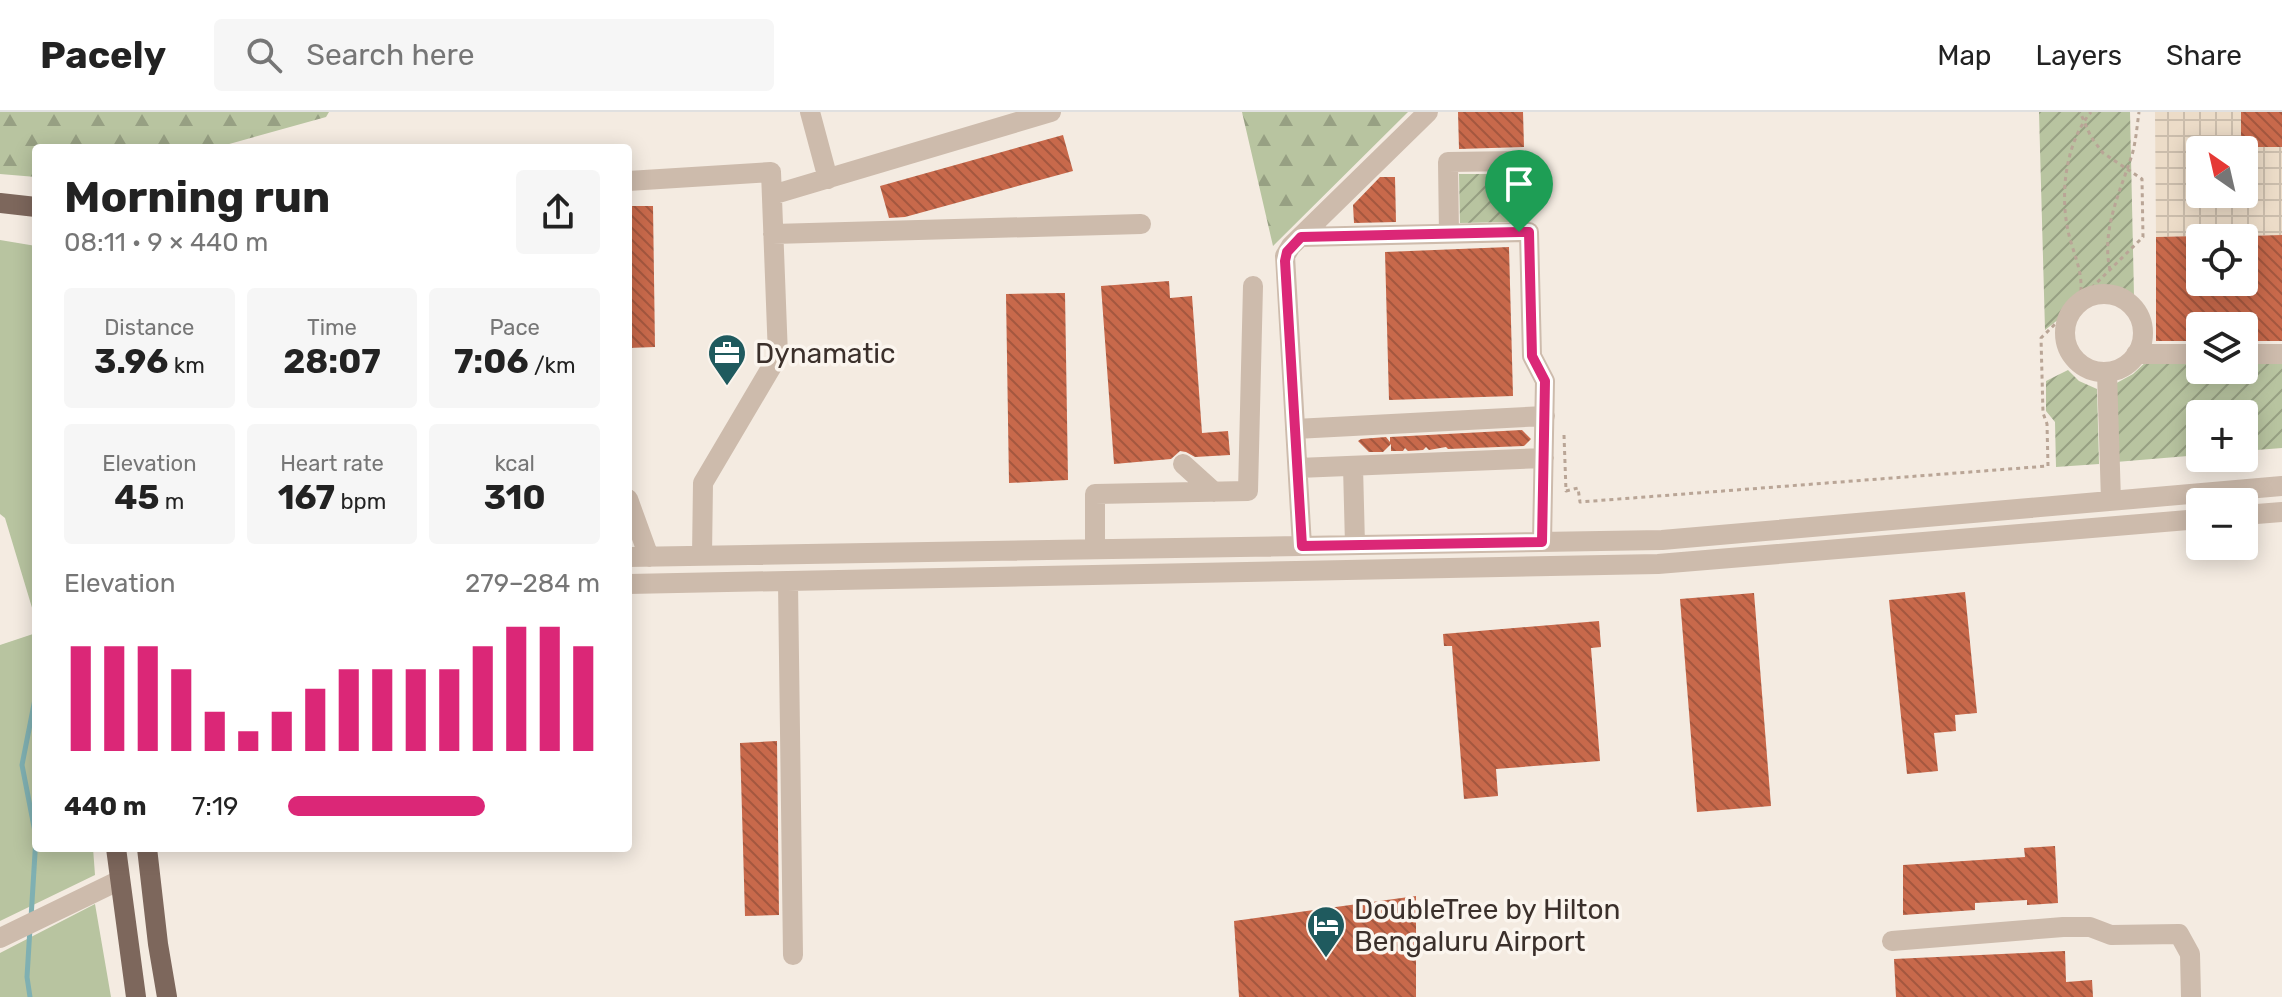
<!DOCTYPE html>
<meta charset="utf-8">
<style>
:root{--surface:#fff;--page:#f6f6f6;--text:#222;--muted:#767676;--line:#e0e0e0;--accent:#db2777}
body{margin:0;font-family:Rubik,sans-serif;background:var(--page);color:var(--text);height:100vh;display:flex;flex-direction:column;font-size:30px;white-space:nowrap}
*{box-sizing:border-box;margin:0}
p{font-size:26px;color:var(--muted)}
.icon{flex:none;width:44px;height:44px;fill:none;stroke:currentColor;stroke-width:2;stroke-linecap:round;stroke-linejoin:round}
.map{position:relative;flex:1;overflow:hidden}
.sheet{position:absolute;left:32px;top:32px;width:600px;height:708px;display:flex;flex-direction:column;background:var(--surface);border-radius:8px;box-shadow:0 4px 20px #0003}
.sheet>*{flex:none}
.needle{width:52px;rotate:326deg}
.buttons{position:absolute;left:2186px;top:24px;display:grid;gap:16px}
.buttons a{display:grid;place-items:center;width:72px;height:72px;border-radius:8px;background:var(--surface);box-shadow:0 4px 20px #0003;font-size:40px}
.pin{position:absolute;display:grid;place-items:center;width:68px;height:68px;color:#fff;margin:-82px -34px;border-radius:50% 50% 50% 0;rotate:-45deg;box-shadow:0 0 8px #0007}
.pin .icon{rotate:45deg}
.round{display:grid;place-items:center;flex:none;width:84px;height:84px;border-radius:8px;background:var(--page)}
.overview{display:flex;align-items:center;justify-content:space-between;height:136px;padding:0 32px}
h1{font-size:44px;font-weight:700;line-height:60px}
.metrics{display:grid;grid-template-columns:repeat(3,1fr);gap:12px;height:136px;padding:8px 32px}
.metrics div{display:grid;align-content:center;border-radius:8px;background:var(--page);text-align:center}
.metrics b{font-size:34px;font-weight:700}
.metrics small{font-size:22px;font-weight:400}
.metrics p{font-size:22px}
.chart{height:224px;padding:16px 32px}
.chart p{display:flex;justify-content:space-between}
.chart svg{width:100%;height:144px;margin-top:8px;stroke:var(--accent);stroke-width:6}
ul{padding:0 32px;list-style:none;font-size:26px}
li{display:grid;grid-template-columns:128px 96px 1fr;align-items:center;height:60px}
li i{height:20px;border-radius:10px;background:var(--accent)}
header{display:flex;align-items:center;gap:48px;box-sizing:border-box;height:112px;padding:0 40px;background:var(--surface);border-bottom:2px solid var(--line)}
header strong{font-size:38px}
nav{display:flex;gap:44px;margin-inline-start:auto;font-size:28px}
.search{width:560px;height:72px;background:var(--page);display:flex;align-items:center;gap:20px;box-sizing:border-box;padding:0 28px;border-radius:8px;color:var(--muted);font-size:30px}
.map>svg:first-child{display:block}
.grass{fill:#b8c4a0}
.forest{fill:url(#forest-firs)}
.garden{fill:url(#garden-furrows)}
.plaza{fill:url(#plaza-grid);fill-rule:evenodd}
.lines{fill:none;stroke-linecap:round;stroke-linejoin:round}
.stream{stroke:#7fb0b2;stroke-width:5}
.building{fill:url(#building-back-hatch)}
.path{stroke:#b9a596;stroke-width:3;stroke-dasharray:4 4;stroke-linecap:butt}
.minor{stroke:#cdbbac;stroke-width:20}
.major{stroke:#7d675c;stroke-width:20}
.route-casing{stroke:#fff;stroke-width:16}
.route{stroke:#db2777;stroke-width:10}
.labels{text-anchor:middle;stroke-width:7;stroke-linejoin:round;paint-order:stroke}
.poi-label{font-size:28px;fill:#3b302b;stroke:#fbf5ee;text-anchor:start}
</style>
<header>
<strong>Pacely</strong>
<div class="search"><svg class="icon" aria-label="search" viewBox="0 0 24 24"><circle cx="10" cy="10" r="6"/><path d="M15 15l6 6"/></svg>Search here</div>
<nav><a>Map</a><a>Layers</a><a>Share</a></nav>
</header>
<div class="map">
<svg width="2282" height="885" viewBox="0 0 2282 885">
<defs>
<pattern id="forest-firs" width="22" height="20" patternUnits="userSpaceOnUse" patternTransform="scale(2)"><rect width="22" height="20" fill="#b8c4a0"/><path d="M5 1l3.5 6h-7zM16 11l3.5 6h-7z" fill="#97a083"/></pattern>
<pattern id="garden-furrows" width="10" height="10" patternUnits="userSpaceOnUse" patternTransform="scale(2)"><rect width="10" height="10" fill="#b8c4a0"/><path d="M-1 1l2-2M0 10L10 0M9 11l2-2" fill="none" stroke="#97a083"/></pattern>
<pattern id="plaza-grid" width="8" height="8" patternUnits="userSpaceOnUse" patternTransform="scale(2)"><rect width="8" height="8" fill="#ecdcc8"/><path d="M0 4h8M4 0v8" fill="none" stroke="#cbbdac"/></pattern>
<pattern id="building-back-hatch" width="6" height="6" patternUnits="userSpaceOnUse" patternTransform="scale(2)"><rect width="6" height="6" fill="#c8694b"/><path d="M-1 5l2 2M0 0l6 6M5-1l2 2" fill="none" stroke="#a4573f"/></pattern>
</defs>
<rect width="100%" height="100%" fill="#f4ebe1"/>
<path class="grass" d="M0 128 36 134V509L5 406 0 402Z
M36 521V736H93L95 763 0 809V533Z
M95 792 111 885H0V841Z"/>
<path class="forest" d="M0 0H329L326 5 215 36H36V65L0 62Z
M1242 0H1408L1273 134Z"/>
<path class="garden" d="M2039 0H2130L2134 184 2112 173 2097 177 2045 218Z
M1459 62H1508L1509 110 1460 111Z
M2150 246H2200V258H2244V246H2282V336L2244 339V302H2200V343L2116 350 2113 273 2133 262Z
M2068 258 2079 269 2097 277 2099 352 2056 355 2055 310 2046 299V269Z"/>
<path class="plaza" d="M2155 0H2241V35H2282V123L2156 125ZM2200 38H2244V82H2200Z"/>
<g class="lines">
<path class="stream" d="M31 806 36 725 22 653 36 582
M30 885 27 865 30 816"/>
</g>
<path class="building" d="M1458 0H1523L1524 35 1459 37Z
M2241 0H2282V35H2241Z
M1063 23 1073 59 905 105 889 106 880 74Z
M1380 65H1395L1396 110 1354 111 1353 93Z
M628 94H653L655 235 628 236Z
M2282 123V229H2244V214H2200V229H2156V125L2200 124V170H2244V124Z
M1509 135 1513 284 1389 288 1385 140Z
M1169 169 1170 186 1192 184 1202 321 1228 319 1230 343 1195 345 1186 340 1180 339 1171 347 1114 352 1101 174Z
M1065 181 1068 368 1009 371 1006 182Z
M1522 318 1531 327 1524 334 1448 337 1446 335 1429 338 1426 335 1423 338 1408 339 1405 336 1403 339H1391V332L1383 340H1369L1358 329 1361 327 1386 325 1390 330V325Z
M1965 480 1977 601 1955 603 1956 619 1934 621 1938 659 1907 662 1889 488Z
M1754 481 1771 694 1697 700 1680 487Z
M1599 509 1601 535 1591 536 1600 649 1496 657 1498 684 1464 687 1452 534H1444L1443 522Z
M777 629 779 803 745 804 740 631Z
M2055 734 2058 791 2027 793V788L1975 791V798L1903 803V753L2025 745 2024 736Z
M1416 784V885H1239L1234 809Z
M2065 839 2066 870 2092 868 2093 885H1896L1894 847Z"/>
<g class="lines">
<path class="path" d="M2110 158C2101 118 2120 80 2132 43 2136 29 2137 14 2139 0
M2080 187C2084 164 2076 148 2070 127 2059 87 2064 33 2091 0
M1564 323 1566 379 1578 376 1580 390 2048 354 2047 312 2043 301 2041 226 2143 125 2142 67 2103 41 2091 25 2080 0"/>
<path class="minor" d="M810 0 828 67
M628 69 771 60 778 244 703 371 702 444
M772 83 1051 0
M773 122 1141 112
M1449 122 1448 50 1518 49 1519 120
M1301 125 1529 120 1532 244 1545 269 1542 430
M2065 221a39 39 0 1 1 78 0a39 39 0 1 1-78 0Z
M2136 242H2200
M2244 242H2282
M2107 260 2111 389
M1295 317 1545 304
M1183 352 1214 380
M1353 354 1355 433
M1298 356 1544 346
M628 387 649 445
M2244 403 2282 400
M1302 434 1285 144 1291 134 1428 0
M1095 437V382L1248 379 1253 174
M628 445 1662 428 2282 374
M788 471 793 843
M628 472 1658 452 2200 407
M0 826 120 768
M1892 829 2063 815H2090L2111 823 2179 822 2190 842 2191 885"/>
<path class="major" d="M0 91 36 95
M116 736 136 885
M147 736 158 832 167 885"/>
</g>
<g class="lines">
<defs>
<path id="route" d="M1519 120H1529L1532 244 1545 269 1542 430 1302 434 1285 149 1287 140 1301 125Z"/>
</defs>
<use href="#route" class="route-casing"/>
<use href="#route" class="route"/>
</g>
<defs>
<symbol id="office-pin" viewBox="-11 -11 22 30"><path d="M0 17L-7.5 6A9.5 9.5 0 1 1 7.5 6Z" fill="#1f5a5e" stroke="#fbf5ee"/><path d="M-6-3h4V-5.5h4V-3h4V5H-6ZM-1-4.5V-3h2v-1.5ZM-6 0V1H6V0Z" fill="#fff"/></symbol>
<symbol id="hotel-pin" viewBox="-11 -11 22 30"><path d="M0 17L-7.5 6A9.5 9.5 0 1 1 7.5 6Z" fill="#1f5a5e" stroke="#fbf5ee"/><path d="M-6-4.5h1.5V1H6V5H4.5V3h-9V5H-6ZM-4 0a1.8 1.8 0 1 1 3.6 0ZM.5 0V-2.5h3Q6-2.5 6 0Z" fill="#fff"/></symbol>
</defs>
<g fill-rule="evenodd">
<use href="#office-pin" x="705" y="219" width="44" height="60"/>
<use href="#hotel-pin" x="1304" y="791" width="44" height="60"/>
</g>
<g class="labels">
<g class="poi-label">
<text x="755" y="251">Dynamatic</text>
<text x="1354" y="807">DoubleTree by Hilton<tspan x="1354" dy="32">Bengaluru Airport</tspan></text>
</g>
</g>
</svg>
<div class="buttons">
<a><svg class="needle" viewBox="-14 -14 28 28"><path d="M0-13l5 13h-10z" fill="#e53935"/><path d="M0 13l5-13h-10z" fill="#767676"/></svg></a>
<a><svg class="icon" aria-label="locate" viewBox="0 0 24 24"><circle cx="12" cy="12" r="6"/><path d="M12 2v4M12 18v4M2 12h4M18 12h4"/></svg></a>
<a><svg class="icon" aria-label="layers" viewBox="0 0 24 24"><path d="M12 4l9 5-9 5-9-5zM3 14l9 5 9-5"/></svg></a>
<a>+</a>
<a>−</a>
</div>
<div class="pin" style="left:1519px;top:120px;background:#1e9e55"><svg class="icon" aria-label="arrive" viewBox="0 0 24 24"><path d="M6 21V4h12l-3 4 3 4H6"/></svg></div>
<section class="sheet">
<div class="overview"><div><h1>Morning run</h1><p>08:11 · 9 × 440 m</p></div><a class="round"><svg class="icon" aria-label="share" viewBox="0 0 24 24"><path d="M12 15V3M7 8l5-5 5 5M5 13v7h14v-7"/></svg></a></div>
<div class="metrics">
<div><p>Distance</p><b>3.96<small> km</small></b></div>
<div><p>Time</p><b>28:07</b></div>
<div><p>Pace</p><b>7:06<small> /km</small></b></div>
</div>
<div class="metrics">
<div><p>Elevation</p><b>45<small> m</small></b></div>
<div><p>Heart rate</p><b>167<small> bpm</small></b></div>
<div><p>kcal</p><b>310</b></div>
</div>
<div class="chart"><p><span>Elevation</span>279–284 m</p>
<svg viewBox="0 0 160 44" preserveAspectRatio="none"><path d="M5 44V12M15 44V12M25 44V12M35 44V19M45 44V32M55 44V38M65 44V32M75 44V25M85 44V19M95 44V19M105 44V19M115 44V19M125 44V12M135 44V6M145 44V6M155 44V12"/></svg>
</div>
<ul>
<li><b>440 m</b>7:19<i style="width:63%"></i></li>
</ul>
</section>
</div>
